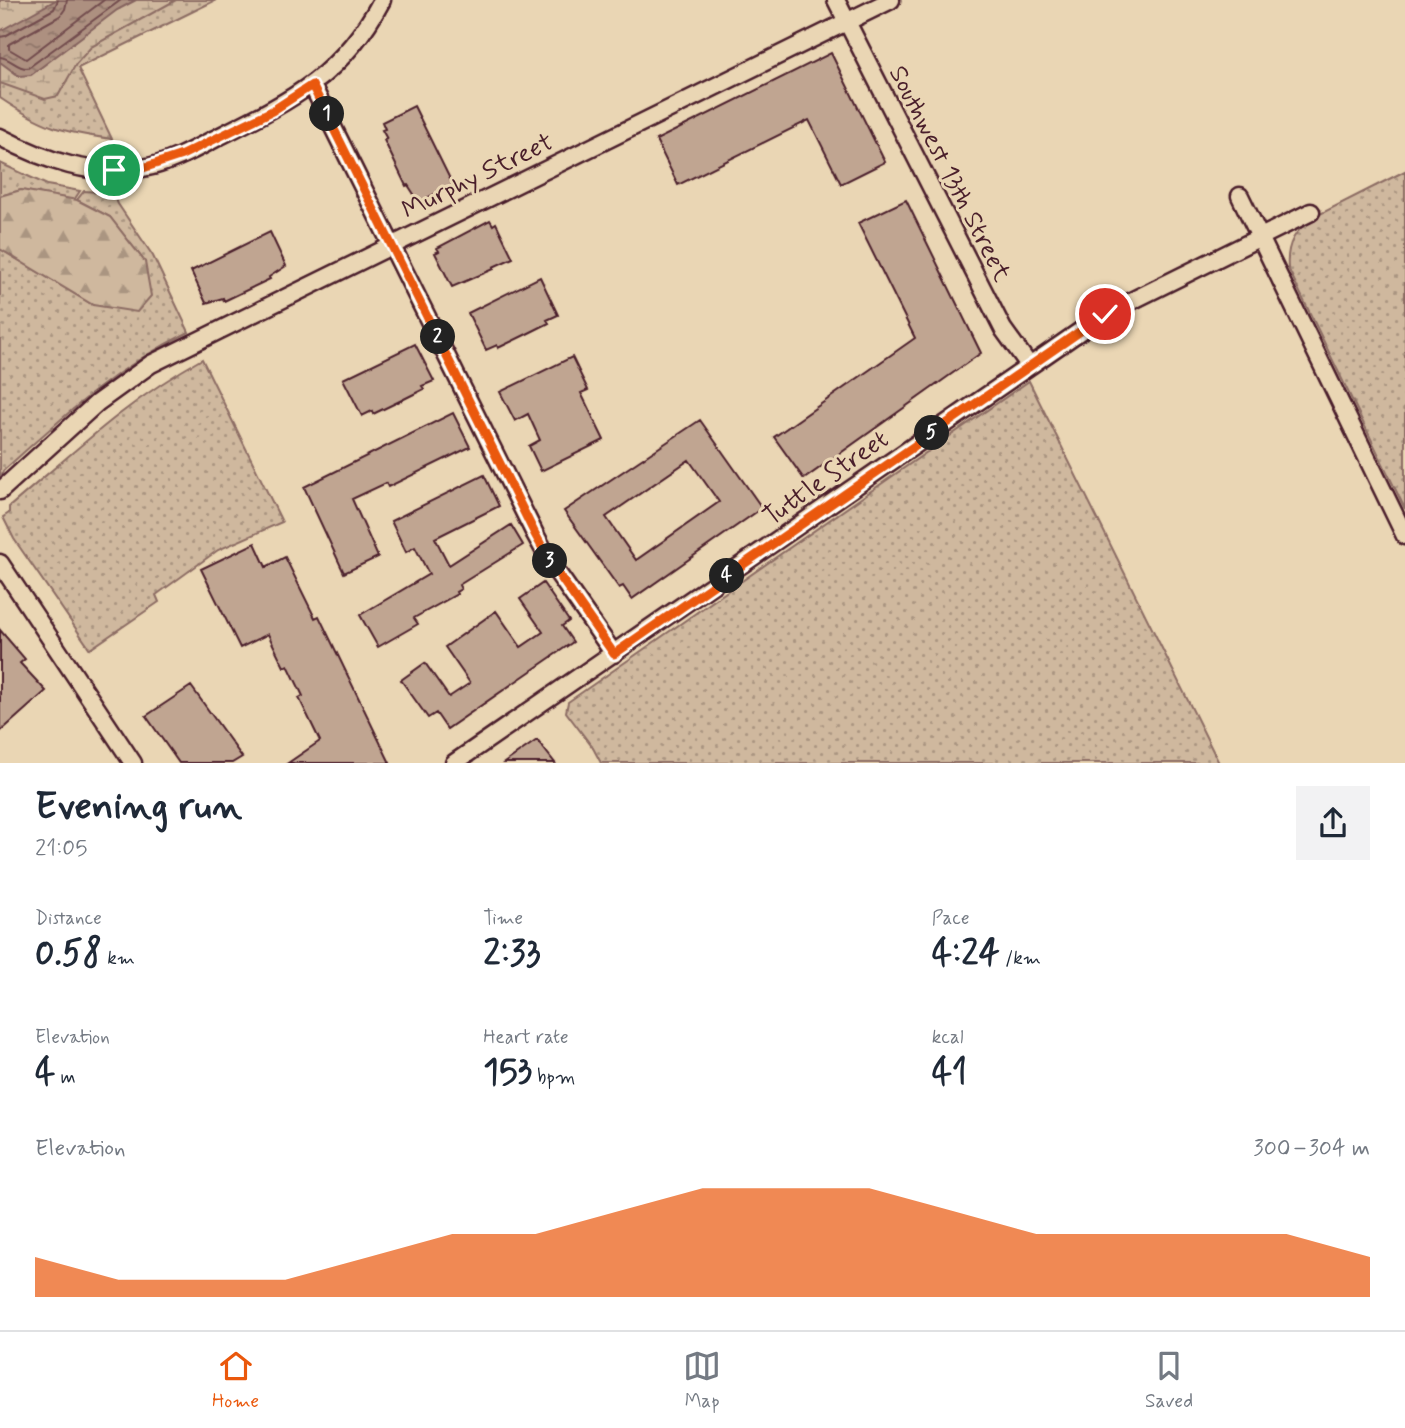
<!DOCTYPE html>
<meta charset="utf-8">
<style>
:root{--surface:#fff;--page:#f2f2f3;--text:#1f2937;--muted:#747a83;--line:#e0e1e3;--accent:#ea580c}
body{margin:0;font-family:Mynerve,sans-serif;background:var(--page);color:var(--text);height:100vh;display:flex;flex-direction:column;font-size:26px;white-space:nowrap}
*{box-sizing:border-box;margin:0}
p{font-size:23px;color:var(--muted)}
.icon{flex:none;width:38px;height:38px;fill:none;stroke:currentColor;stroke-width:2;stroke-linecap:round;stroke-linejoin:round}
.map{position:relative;height:763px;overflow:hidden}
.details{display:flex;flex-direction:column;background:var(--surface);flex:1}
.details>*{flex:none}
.pin{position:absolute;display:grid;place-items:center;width:60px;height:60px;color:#fff;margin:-30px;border:4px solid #fff;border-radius:50%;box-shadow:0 2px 7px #0007}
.km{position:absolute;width:35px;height:35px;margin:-18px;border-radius:50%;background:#222;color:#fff;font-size:19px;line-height:35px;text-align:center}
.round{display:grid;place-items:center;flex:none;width:74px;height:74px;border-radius:0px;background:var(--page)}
.summary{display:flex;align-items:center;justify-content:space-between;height:119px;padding:0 35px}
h1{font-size:38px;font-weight:700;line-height:52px}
.metrics{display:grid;grid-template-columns:repeat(3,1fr);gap:10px;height:119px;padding:7px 35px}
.metrics div{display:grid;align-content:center}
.metrics b{font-size:35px;font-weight:700}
.metrics small{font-size:19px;font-weight:400}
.metrics p{font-size:19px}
.chart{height:196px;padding:14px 35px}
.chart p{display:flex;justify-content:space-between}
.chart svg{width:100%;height:126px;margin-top:7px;fill:var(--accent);opacity:.7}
.menu{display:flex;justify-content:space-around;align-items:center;height:98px;border-top:2px solid var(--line);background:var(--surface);font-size:19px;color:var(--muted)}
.menu a{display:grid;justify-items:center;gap:4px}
.menu .on{color:var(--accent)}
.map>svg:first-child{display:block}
.grass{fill:url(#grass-dots);stroke:#8c6c64;stroke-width:2}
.forest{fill:url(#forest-firs);stroke:#8c6c64;stroke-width:2}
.wetland{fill:url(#wetland-marsh);stroke:#8c6c64;stroke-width:2}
.water{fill:url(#water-ripples);stroke:#85635e;stroke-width:2}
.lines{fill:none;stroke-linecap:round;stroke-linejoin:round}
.shore{stroke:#724c4d;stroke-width:2}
.building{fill:#c0a591;stroke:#4a1f2b;stroke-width:2;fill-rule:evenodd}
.minor-casing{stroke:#4a1f2b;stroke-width:21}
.minor{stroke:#ead6b4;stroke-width:16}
.route-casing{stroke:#fff;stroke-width:14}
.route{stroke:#ea580c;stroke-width:9}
.labels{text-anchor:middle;stroke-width:6;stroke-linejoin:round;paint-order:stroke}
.street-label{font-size:26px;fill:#4a1f2b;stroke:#ead6b4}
</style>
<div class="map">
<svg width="1405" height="763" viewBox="0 0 1405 763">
<defs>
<pattern id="grass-dots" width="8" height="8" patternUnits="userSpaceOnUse" patternTransform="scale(1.75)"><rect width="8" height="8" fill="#cfb89e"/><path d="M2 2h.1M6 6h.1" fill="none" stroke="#aa9581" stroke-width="1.8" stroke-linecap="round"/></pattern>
<pattern id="forest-firs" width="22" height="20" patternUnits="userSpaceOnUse" patternTransform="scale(1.75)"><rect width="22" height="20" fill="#cfb89e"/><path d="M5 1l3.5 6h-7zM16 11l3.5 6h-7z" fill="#aa9581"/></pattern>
<pattern id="wetland-marsh" width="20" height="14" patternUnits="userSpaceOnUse" patternTransform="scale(1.75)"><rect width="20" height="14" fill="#cfb89e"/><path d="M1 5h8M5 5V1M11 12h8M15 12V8" fill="none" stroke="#aa9581"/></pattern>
<pattern id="water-ripples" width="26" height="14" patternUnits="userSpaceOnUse" patternTransform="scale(1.75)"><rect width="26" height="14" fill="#ad9080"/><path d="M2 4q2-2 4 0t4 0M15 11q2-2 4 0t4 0" fill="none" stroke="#8f7569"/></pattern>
</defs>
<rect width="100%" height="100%" fill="#ead6b4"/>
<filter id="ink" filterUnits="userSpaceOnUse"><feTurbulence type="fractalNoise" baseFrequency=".0143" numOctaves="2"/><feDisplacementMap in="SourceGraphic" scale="14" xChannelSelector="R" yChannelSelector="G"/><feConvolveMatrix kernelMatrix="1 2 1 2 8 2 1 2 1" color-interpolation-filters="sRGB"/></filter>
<g filter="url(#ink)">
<path class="grass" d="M0 0H216L78 68 112 139C61 132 43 127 0 98Z
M0 163 47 185 80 191 74 200 21 190 0 196Z
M1405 171V509L1288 268C1286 243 1295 231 1314 217Z
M84 191 113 193 118 204 153 256 189 332C113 369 64 416 3 471L0 482V249L93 305 145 262 110 217 77 200Z
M202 359 282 522 218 550 156 595 159 602 90 649 14 539 3 517 9 513V507C74 452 127 401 202 359Z
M1029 381 1219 763H601L593 748 566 712 568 702Z"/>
<path class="forest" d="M21 190 77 200 110 217 145 262 151 296 137 312 93 305 0 249V196Z"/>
<path class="wetland" d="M0 0H176L91 47 76 64 58 96 45 99 0 83Z"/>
<path class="water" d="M56 0H136L117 10 31 75 19 76 0 62V31Z"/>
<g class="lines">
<path class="shore" d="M67 0 65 9 60 16 9 44V49L26 59 104 0
M0 37 5 36 54 9 58 0
M0 57C11 58 17 69 28 68L121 0"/>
</g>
<path class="building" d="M831 53 885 162 841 184 809 120 678 185 656 140Z
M414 106 453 185 419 202 408 185 406 186 384 140 387 139 382 130 385 129 382 122Z
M906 200 981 353 804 479 774 437 915 338 858 223Z
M490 220 493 225 496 223 513 258 493 267 494 269 452 287 435 253 439 251 437 248Z
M270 232 286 266 269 277 270 279 224 301 223 298 206 303 191 271Z
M540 277 558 315 547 320 549 323 529 333 498 348 497 345 486 350 468 313Z
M415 344 434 381 422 386 424 389 404 399 373 414 372 411 362 416 343 379Z
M572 357 588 390 581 393 604 440 541 471 529 446 540 440 528 414 515 421 500 392Z
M453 413 470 447 388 487 386 483 352 499 378 557 344 573 304 487Z
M700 420 762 508 632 599 623 586 619 588 564 511ZM689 460 719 502 636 560 606 517Z
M484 475 499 506 435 538 449 565 511 525 523 545 459 585 461 589 456 592 457 594 414 618 418 624 378 647 360 615 429 574 415 547 406 552 391 521Z
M255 543 266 567 285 557 315 618 319 616 390 763H288L320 741 299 698 303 696 288 665 284 667 268 634 240 648 201 569Z
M543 583 569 621 562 626 573 642 447 729 436 713 428 718 401 680 425 663 449 697 470 683 445 647 496 611 521 647 543 632 520 599Z
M0 630 25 659 20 663 46 691 0 732Z
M191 686 242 757 232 763H179L146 716Z
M537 740 555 763H504Z"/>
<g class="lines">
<defs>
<path id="minor" d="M836 0 1003 329 1029 365
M312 85 535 534 552 565 614 654
M0 137C44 160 93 178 143 168 171 163 197 148 222 135 294 99 343 74 382 0
M1240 196 1405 536
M0 491 97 403 151 364 891 0
M0 563 133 763
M454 763 1105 314 1311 212"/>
</defs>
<use href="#minor" class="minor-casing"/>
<use href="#minor" class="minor"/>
</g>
</g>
<g class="lines" filter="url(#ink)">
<defs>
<path id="route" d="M114 170 143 168 182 155 272 111 312 85 535 534 552 565 614 654 1105 314"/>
</defs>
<use href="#route" class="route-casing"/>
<use href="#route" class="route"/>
</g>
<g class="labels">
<g class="street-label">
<text transform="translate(951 173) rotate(63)" y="9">Southwest 13th Street</text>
<text transform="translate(477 175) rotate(-26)" y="9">Murphy Street</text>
<text transform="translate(825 477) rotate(-35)" y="9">Tuttle Street</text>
</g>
</g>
</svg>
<div class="pin" style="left:114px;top:170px;background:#1e9e55"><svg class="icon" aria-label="arrive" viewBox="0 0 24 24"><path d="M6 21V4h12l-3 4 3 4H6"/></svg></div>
<div class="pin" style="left:1105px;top:314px;background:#d93025"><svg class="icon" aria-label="check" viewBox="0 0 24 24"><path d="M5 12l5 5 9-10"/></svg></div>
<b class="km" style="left:327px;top:114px">1</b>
<b class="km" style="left:438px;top:337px">2</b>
<b class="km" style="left:550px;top:561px">3</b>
<b class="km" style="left:727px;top:576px">4</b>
<b class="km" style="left:932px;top:433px">5</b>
</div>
<section class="details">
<div class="summary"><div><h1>Evening run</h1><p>21:05</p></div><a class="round"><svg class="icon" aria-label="share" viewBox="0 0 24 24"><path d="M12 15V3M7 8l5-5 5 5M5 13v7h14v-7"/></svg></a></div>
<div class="metrics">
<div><p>Distance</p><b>0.58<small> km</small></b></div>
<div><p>Time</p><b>2:33</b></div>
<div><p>Pace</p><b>4:24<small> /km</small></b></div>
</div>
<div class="metrics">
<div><p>Elevation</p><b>4<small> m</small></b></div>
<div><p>Heart rate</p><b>153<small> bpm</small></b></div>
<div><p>kcal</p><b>41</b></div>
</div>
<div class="chart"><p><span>Elevation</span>300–304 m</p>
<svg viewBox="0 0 160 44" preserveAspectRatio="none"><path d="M0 44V30L10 38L20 38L30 38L40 30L50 22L60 22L70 14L80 6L90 6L100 6L110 14L120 22L130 22L140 22L150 22L160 30V44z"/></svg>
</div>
</section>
<nav class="menu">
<a class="on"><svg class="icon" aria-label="home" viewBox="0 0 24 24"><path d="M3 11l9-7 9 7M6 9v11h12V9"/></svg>Home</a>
<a><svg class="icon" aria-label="map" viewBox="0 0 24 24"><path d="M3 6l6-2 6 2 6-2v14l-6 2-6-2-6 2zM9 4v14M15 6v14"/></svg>Map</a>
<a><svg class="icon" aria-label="saved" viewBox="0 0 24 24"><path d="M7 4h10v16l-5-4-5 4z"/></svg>Saved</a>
</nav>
